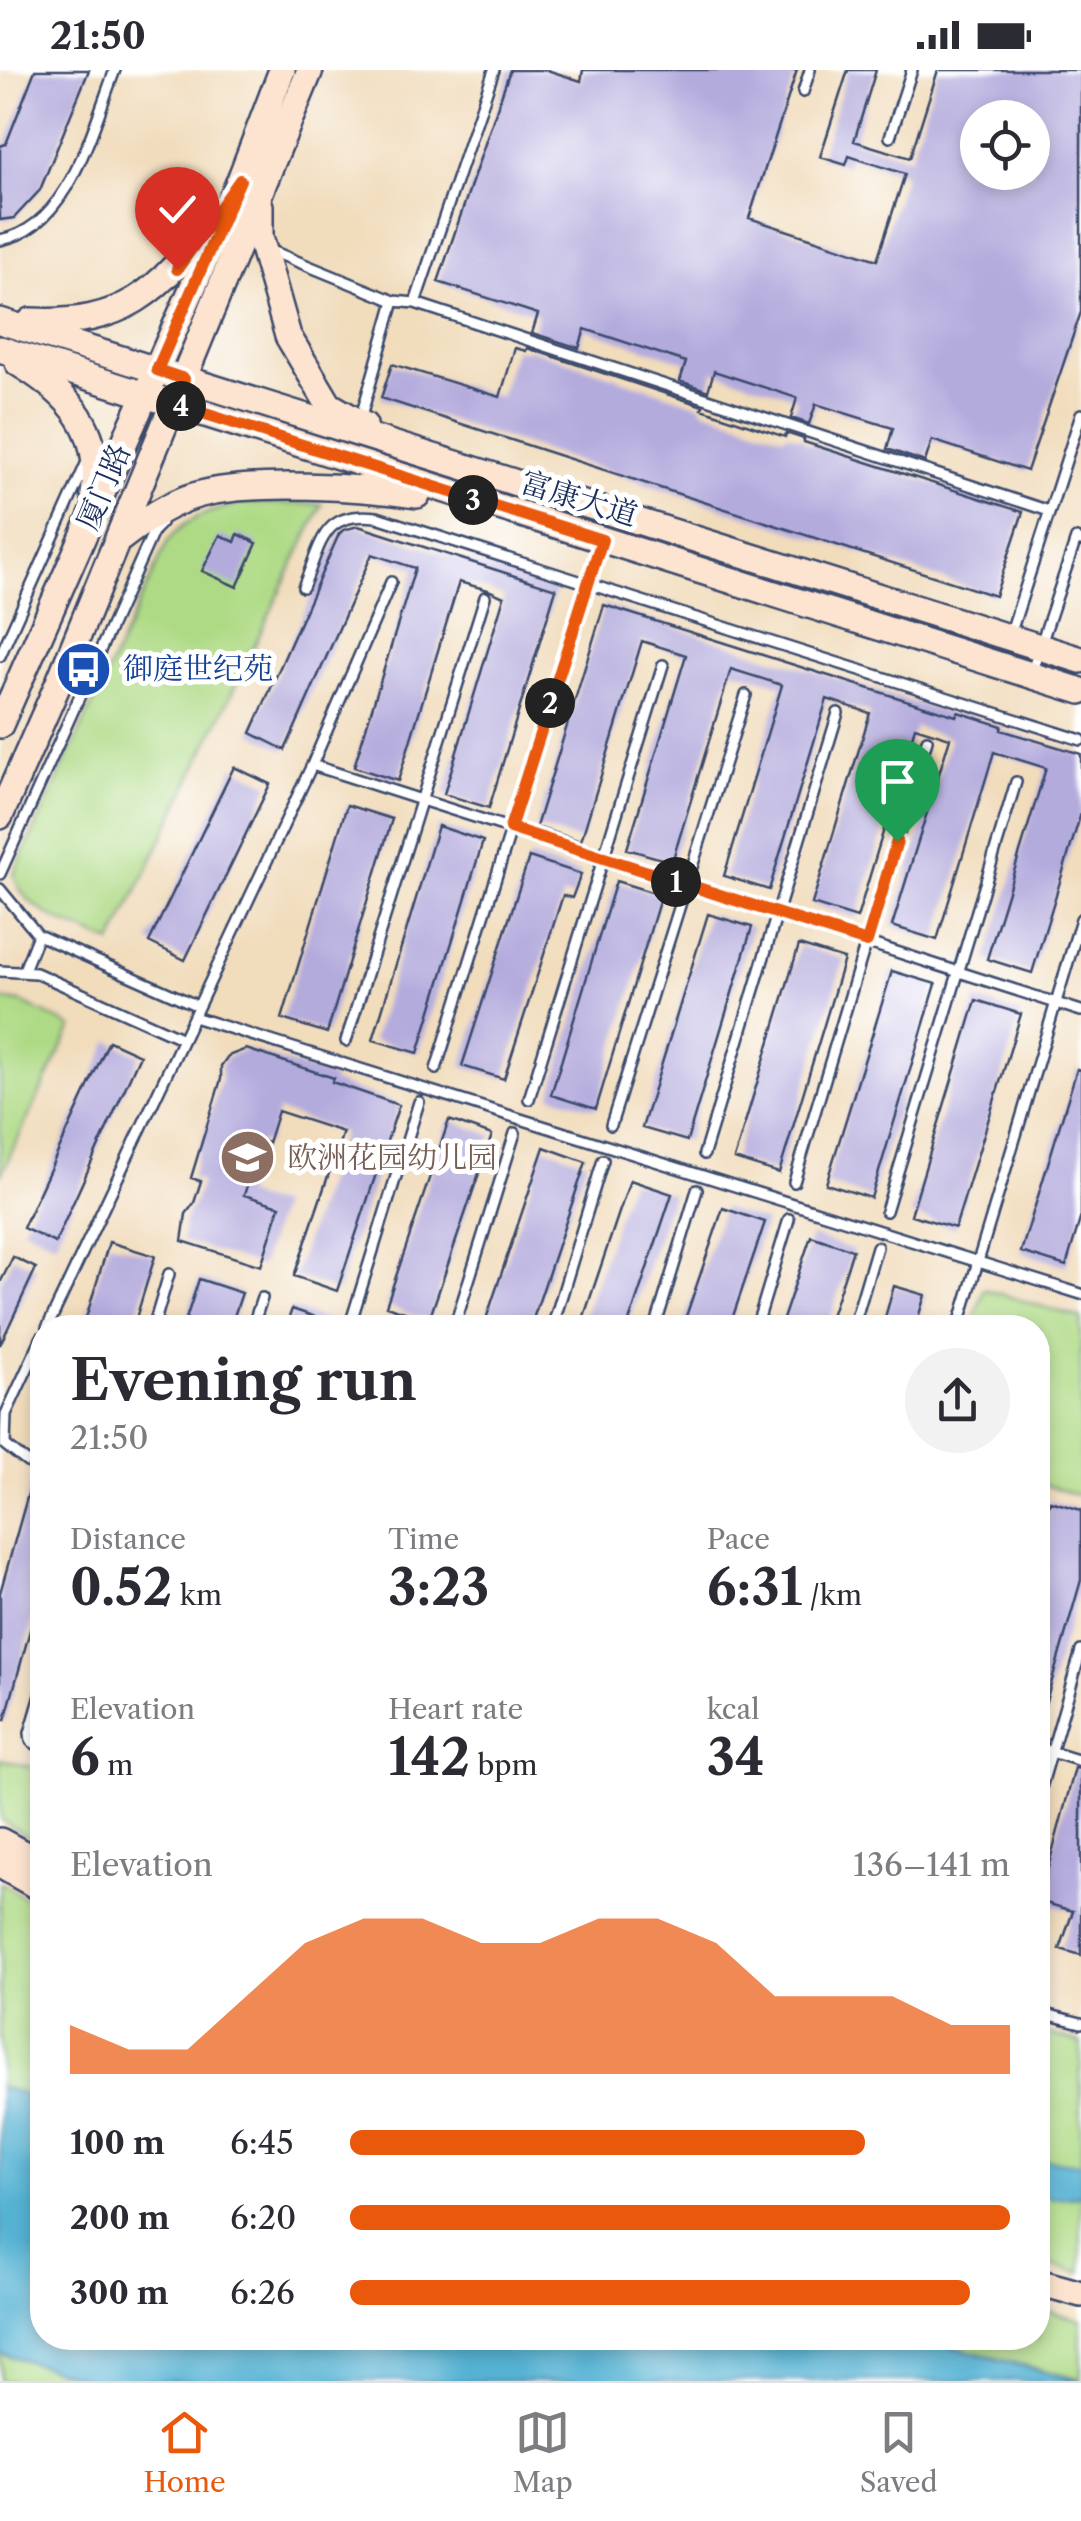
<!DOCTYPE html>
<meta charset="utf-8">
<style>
:root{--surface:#fff;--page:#f2f2f3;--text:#2b2b33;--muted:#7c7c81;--line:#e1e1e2;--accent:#ea580c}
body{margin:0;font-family:"Libre Caslon Text","Noto Serif SC",serif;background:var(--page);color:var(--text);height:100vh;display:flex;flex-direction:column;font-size:38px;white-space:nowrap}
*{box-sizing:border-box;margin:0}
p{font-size:32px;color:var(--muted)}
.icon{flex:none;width:55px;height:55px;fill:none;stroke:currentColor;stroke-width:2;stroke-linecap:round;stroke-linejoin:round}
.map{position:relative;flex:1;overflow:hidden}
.details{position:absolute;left:30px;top:1245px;width:1020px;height:1035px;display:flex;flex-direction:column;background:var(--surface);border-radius:40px;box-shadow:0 5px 15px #0003}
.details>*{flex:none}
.buttons{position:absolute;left:960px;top:30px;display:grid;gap:20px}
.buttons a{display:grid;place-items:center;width:90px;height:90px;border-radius:50%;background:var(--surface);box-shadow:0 5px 15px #0003;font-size:50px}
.pin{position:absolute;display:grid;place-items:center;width:85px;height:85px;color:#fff;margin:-102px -42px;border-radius:50% 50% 50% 0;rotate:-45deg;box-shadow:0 0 10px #0007}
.pin .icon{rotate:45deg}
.km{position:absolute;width:50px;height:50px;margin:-25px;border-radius:50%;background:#222;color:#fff;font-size:28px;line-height:50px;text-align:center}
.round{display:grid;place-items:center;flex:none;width:105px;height:105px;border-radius:52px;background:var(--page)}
.head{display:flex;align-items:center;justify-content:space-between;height:170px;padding:0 40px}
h1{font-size:55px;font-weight:700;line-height:75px}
.stats{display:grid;grid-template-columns:repeat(3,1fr);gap:15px;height:170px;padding:10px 40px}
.stats div{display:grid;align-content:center}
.stats b{font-size:50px;font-weight:700}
.stats small{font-size:28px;font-weight:400}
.stats p{font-size:28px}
.chart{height:280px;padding:20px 40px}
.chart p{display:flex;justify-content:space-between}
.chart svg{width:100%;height:180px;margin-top:10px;fill:var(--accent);opacity:.7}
ul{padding:0 40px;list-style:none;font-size:32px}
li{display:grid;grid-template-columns:160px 120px 1fr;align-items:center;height:75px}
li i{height:25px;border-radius:12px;background:var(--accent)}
.status{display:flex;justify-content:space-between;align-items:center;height:70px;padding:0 50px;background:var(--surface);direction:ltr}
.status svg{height:28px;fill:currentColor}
.dock{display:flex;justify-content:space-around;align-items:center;height:140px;border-top:2px solid var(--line);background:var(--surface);font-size:28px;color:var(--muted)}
.dock a{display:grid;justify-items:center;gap:5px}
.dock .on{color:var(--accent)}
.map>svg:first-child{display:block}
.green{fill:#afda85;stroke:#658472;stroke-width:2.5}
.water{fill:#55b2d3;stroke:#387098;stroke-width:2.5}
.building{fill:#b4abdd;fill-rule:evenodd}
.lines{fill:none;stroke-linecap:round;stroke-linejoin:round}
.lane-casing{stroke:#3b496c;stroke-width:14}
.secondary-casing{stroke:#3b496c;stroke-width:30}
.lane{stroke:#fff;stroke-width:9}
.secondary{stroke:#fde4d0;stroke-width:25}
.route-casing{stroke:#fff;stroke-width:20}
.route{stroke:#ea580c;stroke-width:12}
.labels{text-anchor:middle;stroke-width:10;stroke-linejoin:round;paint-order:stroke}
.street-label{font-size:30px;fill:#1b2f5e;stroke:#fff}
.transit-label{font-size:30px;fill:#164399;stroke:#fff;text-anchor:start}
.education-label{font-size:30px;fill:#785e54;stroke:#fff;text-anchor:start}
</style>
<div class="status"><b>21:50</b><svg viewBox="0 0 49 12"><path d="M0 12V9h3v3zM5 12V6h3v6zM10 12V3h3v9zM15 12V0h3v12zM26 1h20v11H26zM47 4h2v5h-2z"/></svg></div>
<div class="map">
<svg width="1081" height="2311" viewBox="0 0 1081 2311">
<rect width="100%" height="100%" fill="#fff"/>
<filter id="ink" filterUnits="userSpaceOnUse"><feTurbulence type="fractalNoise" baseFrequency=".01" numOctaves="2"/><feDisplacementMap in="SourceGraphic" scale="20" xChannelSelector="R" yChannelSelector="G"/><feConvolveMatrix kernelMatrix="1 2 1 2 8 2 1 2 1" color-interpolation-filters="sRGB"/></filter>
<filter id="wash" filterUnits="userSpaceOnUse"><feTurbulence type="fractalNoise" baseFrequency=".0048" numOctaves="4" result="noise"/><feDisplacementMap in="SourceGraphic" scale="40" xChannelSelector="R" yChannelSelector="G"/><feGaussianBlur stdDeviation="2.25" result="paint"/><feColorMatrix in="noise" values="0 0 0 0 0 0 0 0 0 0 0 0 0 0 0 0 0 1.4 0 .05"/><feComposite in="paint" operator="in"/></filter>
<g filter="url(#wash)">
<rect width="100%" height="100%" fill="#f1dcbb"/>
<path class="green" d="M242 433 322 434 112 873C79 858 22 843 14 804L168 471C187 446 212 441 242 433Z
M0 929 21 932 72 957 0 1106Z
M984 1219 1081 1248V1426L1038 1413V1258L972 1257Z
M0 1689 42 1700V1776L0 1749Z
M0 1812 42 1839V2029L0 2017Z
M1038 1961 1081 1973V2203L1038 2191Z
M1038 2238 1081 2250V2310L920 2268H1038Z
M0 2283 95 2311H0Z"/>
<path class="water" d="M0 2017 42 2029V2268H920L1081 2311H95L0 2283Z
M1038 2089 1081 2094V2126L1052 2128 1038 2124Z"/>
<g id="blocks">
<path class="building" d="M35 0H89L40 120 14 148 0 150V76L6 74Z
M510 0H547L581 11 583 0H797L749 148 877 190 905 104 849 86 846 95 820 87 848 0H876L854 71 910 88 938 0H1081V242L1027 401 932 370 925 392 887 379 893 358 816 334 809 354 791 348 797 328 714 301 708 321 680 311 686 292 585 259 579 278 532 263 538 244 438 212ZM978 48H1032V102H978Z
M515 278 526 281 527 278 703 336 702 339 785 367 786 363 804 369V372L1023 442 995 526 381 328 392 294 500 327Z
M358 456 556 519 489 738 444 724 504 527 488 520 459 512 398 711 354 697 415 498 372 484 285 680 251 663 339 464 343 460Z
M238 464 257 473 237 517 202 501 220 465 235 472Z
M604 535 956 646 958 642 1002 656 1001 660 1081 684V743L1032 903 987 889 1046 698 994 682 937 870 892 856 950 668 915 657 857 848 812 834 870 643 827 629 769 820 724 806 782 615 731 599 672 792 627 779 686 585 642 571 581 771 536 757Z
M234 697 270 714 185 890 149 872Z
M347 735 392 749 327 963 282 949Z
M438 756 483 771 418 983 373 970Z
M529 787 581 804 572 828 563 825 504 1009 462 996Z
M616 811 661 825 596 1039 551 1025Z
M708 844 752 857 687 1071 642 1058Z
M799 875 844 889 779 1103 734 1089Z
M892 901 936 914 871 1128 826 1114Z
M976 930 1021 944 955 1158 911 1145Z
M109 971 140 985 55 1173 23 1158Z
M246 979 334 1008 332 1012 399 1035 337 1221 294 1206 343 1062 278 1041 268 1073 261 1071 244 1125 280 1136 261 1196 182 1171 186 1144 194 1133 201 1111 191 1108 221 1009V996L228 986Z
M1077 999 1081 1000V1146L1066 1196 1021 1182Z
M449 1050 492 1065 429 1250 386 1236Z
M544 1077 586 1092 530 1258H483Z
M630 1110 672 1124 627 1258H580Z
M723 1138 765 1152 729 1258H682Z
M811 1166 853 1180 827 1258H780Z
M109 1172 155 1186 133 1258H83Z
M13 1187 36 1198 0 1275V1213Z
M199 1209 242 1223 230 1258H183Z
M894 1216 925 1225 915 1258H882Z
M292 1239 339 1255 338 1258H285Z
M34 1403 42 1405V1517L5 1650 0 1649V1523Z
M1050 1431 1081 1440V1510L1042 1645 1038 1644V1473Z
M1075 1698 1081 1699V1885L1060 1879 1073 1841 1039 1831Z"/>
</g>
</g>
<g filter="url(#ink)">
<use href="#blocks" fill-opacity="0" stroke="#3b496c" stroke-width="2.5"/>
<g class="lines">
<defs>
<path id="lane" d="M494 0 415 233 1049 441
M803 22 810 0
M890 67 912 0
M0 170C69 158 92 58 115 0
M267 179 394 231
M360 350 394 231 415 233
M303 517C322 474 321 440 377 447L1081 670
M1010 565 1081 344
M0 586 86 394
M1031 604 1076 469 1081 471
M312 695 391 512
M0 804 154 460 161 453
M0 819 38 865 198 936
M24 900 38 865
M0 901 36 903 183 969
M194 947 1081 1224
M346 971 485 527
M436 999 601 473
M529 1029 663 595
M611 1055 746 625
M704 1084 838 643
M794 1112 927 670
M886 1141 1016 712
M47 1258 312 695 1081 941
M153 1258 169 1204
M252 1258 262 1228
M349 1258 419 1032
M454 1258 515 1063
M552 1258 603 1090
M655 1258 697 1120
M756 1258 789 1149
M853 1258 877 1177
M958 1258 1081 849
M42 1267 6 1344 5 1375 27 1392 42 1397
M42 1622 30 1663 31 1671 42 1678
M1038 1678 1081 1691
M1038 1728 1081 1581
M1038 1942 1081 1953"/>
<path id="secondary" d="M260 136V167L288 266 329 335 364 355
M0 251 1081 590
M31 251C122 256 160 222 211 151
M0 279 1081 621
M18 293C71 325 103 360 94 425
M120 469C144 450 172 431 201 424 257 410 360 417 417 425
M0 655 240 110 282 0
M0 746 59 612 310 0
M0 1771 42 1794
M0 1795 42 1819
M1038 2212 1081 2224"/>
</defs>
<use href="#lane" class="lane-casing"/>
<use href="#secondary" class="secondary-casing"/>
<use href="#lane" class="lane"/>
<use href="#secondary" class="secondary"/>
</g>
</g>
<g class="lines" filter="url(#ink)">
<defs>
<path id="route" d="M177 199 240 110 157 300 184 309 174 334 602 470 510 758 867 872 897 771"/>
</defs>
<use href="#route" class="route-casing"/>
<use href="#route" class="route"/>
</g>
<defs>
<symbol id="bus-disc" viewBox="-11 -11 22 22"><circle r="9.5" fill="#1a4fb4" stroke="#fff"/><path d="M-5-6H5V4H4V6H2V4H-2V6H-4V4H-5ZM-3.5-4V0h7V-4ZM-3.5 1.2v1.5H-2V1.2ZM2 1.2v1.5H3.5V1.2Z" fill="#fff"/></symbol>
<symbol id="school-disc" viewBox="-11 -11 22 22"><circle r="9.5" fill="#8d6e63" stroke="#fff"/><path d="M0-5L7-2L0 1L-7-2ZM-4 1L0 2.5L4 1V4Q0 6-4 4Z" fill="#fff"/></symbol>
</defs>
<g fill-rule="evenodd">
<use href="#bus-disc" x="52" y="568" width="63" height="63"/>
<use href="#school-disc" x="216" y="1056" width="63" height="63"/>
</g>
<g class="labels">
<g class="street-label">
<text transform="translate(104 417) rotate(-67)" y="10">厦门路</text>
<text transform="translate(579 429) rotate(17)" y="10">富康大道</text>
</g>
<g class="transit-label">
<text x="123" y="609">御庭世纪苑</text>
</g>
<g class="education-label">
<text x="287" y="1098">欧洲花园幼儿园</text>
</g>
</g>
</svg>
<div class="buttons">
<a><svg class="icon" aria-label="locate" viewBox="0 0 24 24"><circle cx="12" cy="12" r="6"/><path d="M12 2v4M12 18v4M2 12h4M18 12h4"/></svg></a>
</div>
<div class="pin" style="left:897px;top:771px;background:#1e9e55"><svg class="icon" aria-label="arrive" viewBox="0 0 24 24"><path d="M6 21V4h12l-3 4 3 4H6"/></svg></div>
<div class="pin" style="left:177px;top:199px;background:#d93025"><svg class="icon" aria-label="check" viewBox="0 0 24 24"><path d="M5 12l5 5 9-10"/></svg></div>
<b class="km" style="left:676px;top:812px">1</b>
<b class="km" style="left:550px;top:633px">2</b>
<b class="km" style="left:473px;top:430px">3</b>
<b class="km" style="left:181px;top:336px">4</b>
<section class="details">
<div class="head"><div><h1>Evening run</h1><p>21:50</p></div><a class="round"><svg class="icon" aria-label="share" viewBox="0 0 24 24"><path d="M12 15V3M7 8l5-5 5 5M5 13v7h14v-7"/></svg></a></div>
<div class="stats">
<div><p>Distance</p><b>0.52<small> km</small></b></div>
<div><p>Time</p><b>3:23</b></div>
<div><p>Pace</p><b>6:31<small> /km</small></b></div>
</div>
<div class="stats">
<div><p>Elevation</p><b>6<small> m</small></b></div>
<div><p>Heart rate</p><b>142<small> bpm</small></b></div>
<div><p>kcal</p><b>34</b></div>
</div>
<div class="chart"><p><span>Elevation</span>136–141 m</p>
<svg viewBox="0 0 160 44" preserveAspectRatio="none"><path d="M0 44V32L10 38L20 38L30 25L40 12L50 6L60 6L70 12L80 12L90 6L100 6L110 12L120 25L130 25L140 25L150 32L160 32V44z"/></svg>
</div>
<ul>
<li><b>100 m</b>6:45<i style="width:78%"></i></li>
<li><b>200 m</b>6:20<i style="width:100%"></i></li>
<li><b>300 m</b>6:26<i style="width:94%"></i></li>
</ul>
</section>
</div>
<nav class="dock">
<a class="on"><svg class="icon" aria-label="home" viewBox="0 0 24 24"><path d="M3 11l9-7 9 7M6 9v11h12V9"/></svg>Home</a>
<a><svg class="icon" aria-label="map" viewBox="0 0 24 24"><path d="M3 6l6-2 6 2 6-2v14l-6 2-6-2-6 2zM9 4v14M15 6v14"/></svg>Map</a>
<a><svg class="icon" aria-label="saved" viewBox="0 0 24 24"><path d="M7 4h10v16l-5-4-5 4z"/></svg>Saved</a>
</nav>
